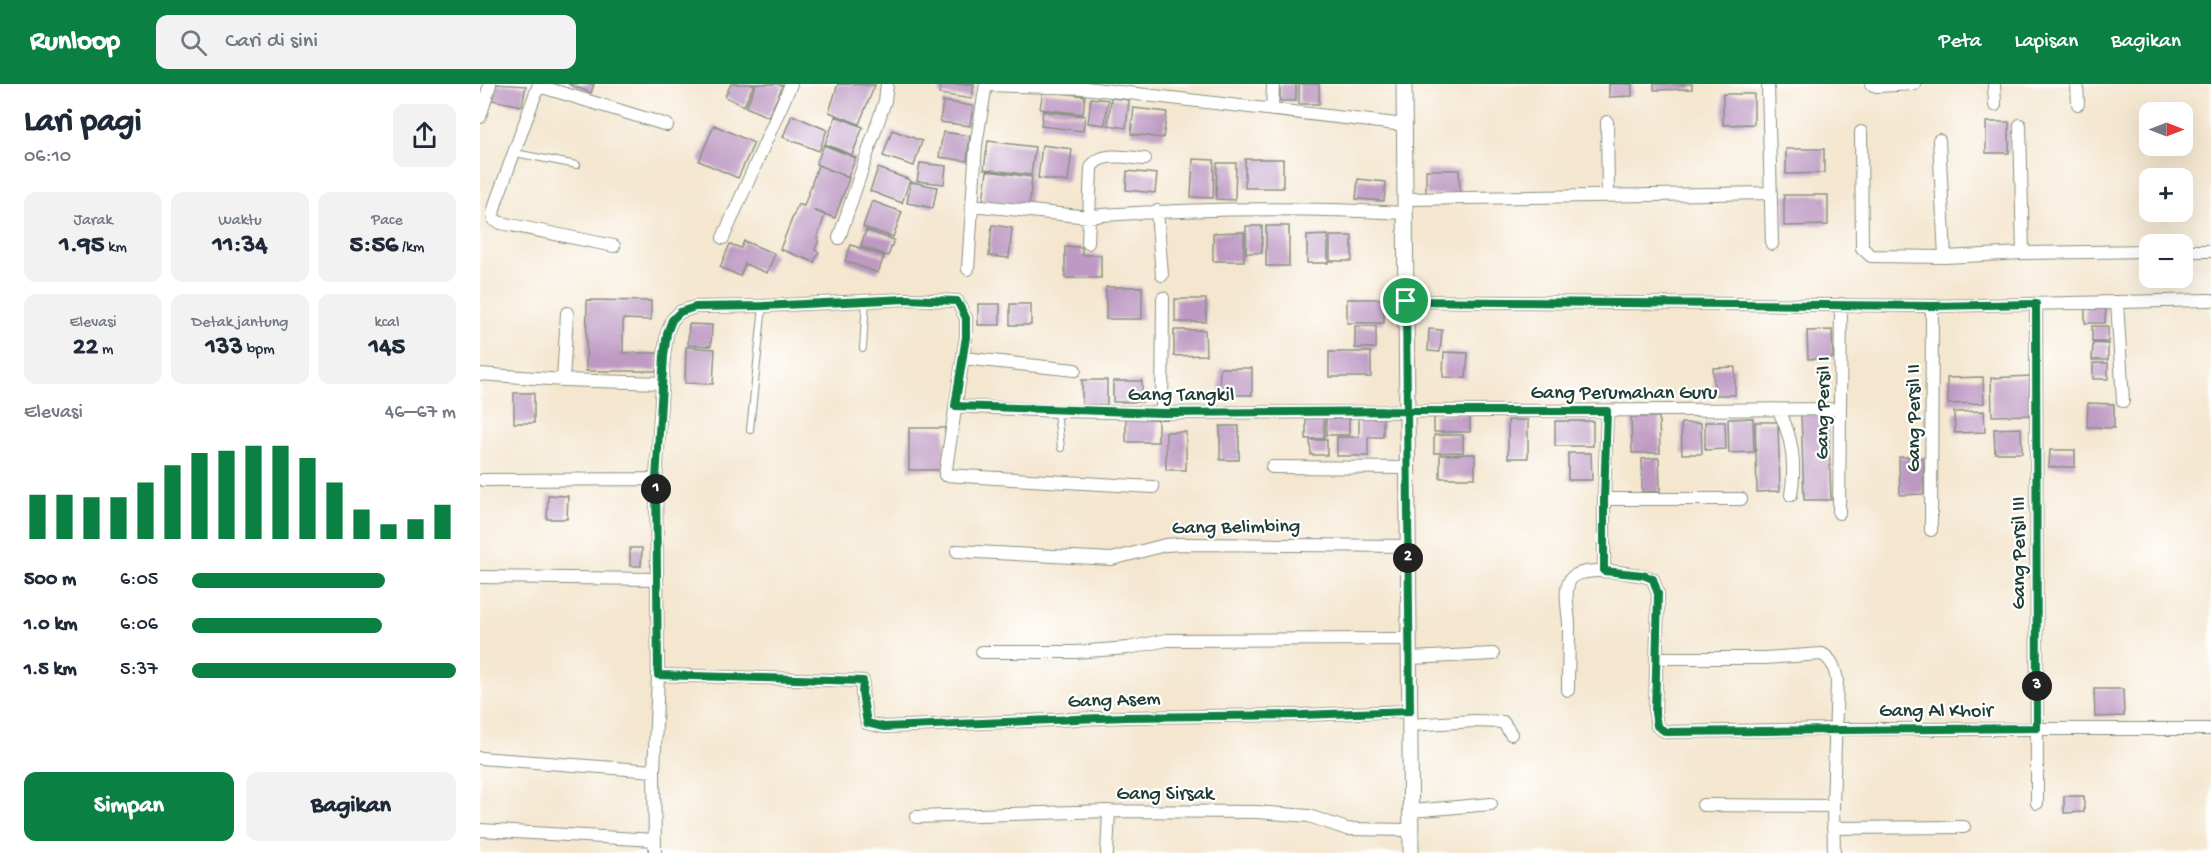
<!DOCTYPE html>
<html lang="id">
<meta charset="utf-8">
<style>
:root{--surface:#fff;--page:#f2f2f3;--text:#1f2937;--muted:#747a83;--accent:#0b8043}
body{margin:0;font-family:"Gochi Hand",sans-serif;background:var(--page);color:var(--text);height:100vh;display:flex;flex-direction:column;font-size:22px;white-space:nowrap}
*{box-sizing:border-box;margin:0}
p{font-size:20px;color:var(--muted)}
.icon{flex:none;width:33px;height:33px;fill:none;stroke:currentColor;stroke-width:2;stroke-linecap:round;stroke-linejoin:round}
.map{position:relative;flex:1;overflow:hidden}
.panel{display:flex;flex-direction:column;background:var(--surface);width:480px}
.panel>*{flex:none}
.needle{width:39px;rotate:90deg}
.fabs{position:absolute;left:1659px;top:18px;display:grid;gap:12px}
.fabs a{display:grid;place-items:center;width:54px;height:54px;border-radius:12px;background:var(--surface);box-shadow:0 6px 24px #0002;font-size:30px}
.pin{position:absolute;display:grid;place-items:center;width:51px;height:51px;color:#fff;margin:-26px;border:3px solid #fff;border-radius:50%;box-shadow:0 2px 6px #0007}
.km{position:absolute;width:30px;height:30px;margin:-15px;border-radius:50%;background:#222;color:#fff;font-size:16px;line-height:30px;text-align:center}
.round{display:grid;place-items:center;flex:none;width:63px;height:63px;border-radius:12px;background:var(--page)}
.overview{display:flex;align-items:center;justify-content:space-between;height:102px;padding:0 24px}
h1{font-size:33px;font-weight:700;line-height:45px}
.metrics{display:grid;grid-template-columns:repeat(3,1fr);gap:9px;height:102px;padding:6px 24px}
.metrics div{display:grid;align-content:center;border-radius:12px;background:var(--page);text-align:center}
.metrics b{font-size:26px;font-weight:700}
.metrics small{font-size:16px;font-weight:400}
.metrics p{font-size:16px}
.chart{height:168px;padding:12px 24px}
.chart p{display:flex;justify-content:space-between}
.chart svg{width:100%;height:108px;margin-top:6px;stroke:var(--accent);stroke-width:6}
.primary-button{display:flex;gap:12px;margin-top:auto;padding:12px 24px}
.primary-button a{flex:1;height:69px;border-radius:12px;background:var(--accent);color:#fff;font-size:24px;font-weight:700;line-height:69px;text-align:center}
.primary-button a+a{background:var(--page);color:var(--text)}
ul{padding:0 24px;list-style:none;font-size:20px}
li{display:grid;grid-template-columns:96px 72px 1fr;align-items:center;height:45px}
li i{height:15px;border-radius:8px;background:var(--accent)}
header{display:flex;align-items:center;gap:36px;box-sizing:border-box;height:84px;padding:0 30px;background:var(--accent);color:#fff}
header strong{font-size:28px}
nav{display:flex;gap:33px;margin-inline-start:auto;font-size:21px}
.search{width:420px;height:54px;background:var(--page);display:flex;align-items:center;gap:15px;box-sizing:border-box;padding:0 21px;border-radius:12px;color:var(--muted);font-size:22px}
main{display:flex;flex:1;min-height:0}
.map>svg:first-child{display:block}
.building{fill:#bd99c3}
.lines{fill:none;stroke-linecap:round;stroke-linejoin:round}
.service-casing{stroke:#8a9282;stroke-width:8}
.minor-casing{stroke:#8a9282;stroke-width:14}
.tertiary-casing{stroke:#8a9282;stroke-width:17}
.service{stroke:#fff;stroke-width:6}
.minor{stroke:#fff;stroke-width:12}
.tertiary{stroke:#fff;stroke-width:15}
.route-casing{stroke:#fff;stroke-width:12}
.route{stroke:#0b8043;stroke-width:8}
.labels{text-anchor:middle;stroke-width:4.5;stroke-linejoin:round;paint-order:stroke}
.street-label{font-size:20px;fill:#1f3d34;stroke:#fff}
</style>
<header>
<strong>Runloop</strong>
<div class="search"><svg class="icon" aria-label="search" viewBox="0 0 24 24"><circle cx="10" cy="10" r="6"/><path d="M15 15l6 6"/></svg>Cari di sini</div>
<nav><a>Peta</a><a>Lapisan</a><a>Bagikan</a></nav>
</header>
<main>
<section class="panel">
<div class="overview"><div><h1>Lari pagi</h1><p>06:10</p></div><a class="round"><svg class="icon" aria-label="share" viewBox="0 0 24 24"><path d="M12 15V3M7 8l5-5 5 5M5 13v7h14v-7"/></svg></a></div>
<div class="metrics">
<div><p>Jarak</p><b>1.95<small> km</small></b></div>
<div><p>Waktu</p><b>11:34</b></div>
<div><p>Pace</p><b>5:56<small> /km</small></b></div>
</div>
<div class="metrics">
<div><p>Elevasi</p><b>22<small> m</small></b></div>
<div><p>Detak jantung</p><b>133<small> bpm</small></b></div>
<div><p>kcal</p><b>145</b></div>
</div>
<div class="chart"><p><span>Elevasi</span>46–67 m</p>
<svg viewBox="0 0 160 44" preserveAspectRatio="none"><path d="M5 44V26M15 44V26M25 44V27M35 44V27M45 44V21M55 44V14M65 44V9M75 44V8M85 44V6M95 44V6M105 44V11M115 44V21M125 44V32M135 44V38M145 44V36M155 44V30"/></svg>
</div>
<ul>
<li><b>500 m</b>6:05<i style="width:73%"></i></li>
<li><b>1.0 km</b>6:06<i style="width:72%"></i></li>
<li><b>1.5 km</b>5:37<i style="width:100%"></i></li>
</ul>
<div class="primary-button"><a>Simpan</a><a>Bagikan</a></div>
</section>
<div class="map">
<svg width="1731" height="769" viewBox="0 0 1731 769">
<rect width="100%" height="100%" fill="#fff"/>
<filter id="ink" filterUnits="userSpaceOnUse"><feTurbulence type="fractalNoise" baseFrequency=".0167" numOctaves="2"/><feDisplacementMap in="SourceGraphic" scale="12" xChannelSelector="R" yChannelSelector="G"/><feConvolveMatrix kernelMatrix="1 2 1 2 8 2 1 2 1" color-interpolation-filters="sRGB"/></filter>
<filter id="wash" filterUnits="userSpaceOnUse"><feTurbulence type="fractalNoise" baseFrequency=".008" numOctaves="4" result="noise"/><feDisplacementMap in="SourceGraphic" scale="24" xChannelSelector="R" yChannelSelector="G"/><feGaussianBlur stdDeviation="1.35" result="paint"/><feColorMatrix in="noise" values="0 0 0 0 0 0 0 0 0 0 0 0 0 0 0 0 0 1.4 0 .05"/><feComposite in="paint" operator="in"/></filter>
<g filter="url(#wash)">
<rect width="100%" height="100%" fill="#f4e6cf"/>
<g id="blocks">
<path class="building" d="M16 0 46 2 42 22 12 16Z
M88 0H114L111 9Z
M251 0H274L264 22 245 13Z
M276 0H298L303 2 288 33 266 23Z
M358 0 395 1 379 40 349 28Z
M461 0H494L492 15 459 10Z
M800 0H816V17H800Z
M819 0H839V20H819Z
M1129 0H1152V12L1129 13Z
M1174 0H1212V5L1174 6Z
M563 7 605 12 603 30 560 25Z
M1243 10H1274V40L1243 41Z
M611 14 628 16 625 41 608 39Z
M631 14 649 16 646 44 628 41Z
M463 17 493 22 490 42 460 38Z
M654 24 687 28 683 54 651 50Z
M563 27 605 32 603 47 561 42Z
M312 31 347 46 339 67 303 53Z
M356 32 383 43 372 71 345 60Z
M1506 38H1529V69H1506Z
M234 41 274 59 258 94 219 77Z
M412 46 442 57 434 82 403 72Z
M463 48 490 52 487 77 459 73Z
M508 57 555 63 551 91 504 85Z
M344 61 376 74 368 93 336 80Z
M562 61 592 65 588 98 558 94Z
M1306 65H1344V89L1306 90Z
M713 75 734 76 733 114 711 113Z
M765 75H803V104H765Z
M440 79 466 82 464 100 437 97Z
M737 79H756L755 116 736 115Z
M338 81 369 94 355 134 333 126 345 131 337 154 339 155 335 166 339 168 334 178 300 165 318 120 324 122Z
M398 84 430 96 422 119 390 107Z
M946 86H979L980 110 946 111Z
M507 87 552 93 549 123 503 117Z
M647 87 677 90 675 109 646 106Z
M878 95 906 98 904 117 876 115Z
M431 98 457 103 453 124 427 119Z
M1304 111H1348V141L1304 142Z
M392 117 422 128 413 153 383 143Z
M512 141 532 144 529 174 509 172Z
M766 142H782V169H766Z
M786 142H809V182H786Z
M386 146 414 156 408 172 381 162Z
M764 148V177H733V149Z
M848 151V179H827V152Z
M850 152H872V177H850Z
M264 157 295 170 287 189 265 180 260 192 240 183 250 160 261 164Z
M371 161 404 172 398 189 365 177Z
M585 163H602V171H621V194H585Z
M626 203H662V235H626Z
M695 215H726V238H695Z
M867 215H904V239H867Z
M107 216 171 217V236L143 235V269H178L177 287H106Z
M498 220H520V241H498Z
M530 220H551V241H530Z
M1605 220H1626L1625 239H1605Z
M209 240 232 241 231 262 208 261Z
M875 242H896V264H875Z
M1612 242H1628V258H1612Z
M949 245 962 246 960 268 948 267Z
M694 246H725L726 271 694 272Z
M1352 246 1353 274 1328 275 1327 247Z
M1613 259 1628 260V276H1612Z
M206 263 235 265 233 300 205 299Z
M849 268H891V293H849Z
M964 268 988 269 986 294 963 293Z
M1613 279H1628V295H1613Z
M1255 283V311H1234L1233 284Z
M740 284H772V311H739Z
M1550 292 1551 331 1512 332 1511 294Z
M1503 293 1504 319 1468 320 1467 294Z
M602 296H627V321H602Z
M633 297H662V318H633Z
M34 309H54V339H34Z
M1608 319 1634 320V344L1607 343Z
M1504 327 1505 348 1475 349 1474 328Z
M1348 328 1351 416H1324L1321 329Z
M826 330H844V355H826Z
M954 330H990V348H954Z
M879 331H903V353H888V372H857V353H879Z
M846 332H869V351H846Z
M1151 333H1179L1180 369H1152Z
M646 334H678V358H646Z
M1273 334 1274 368 1249 369 1248 335Z
M1028 336H1048V374H1028Z
M1075 337H1113V362H1075Z
M1225 338H1245L1246 365 1225 366Z
M1275 338H1298L1300 407 1277 408Z
M1201 339H1221L1222 370H1202Z
M740 342H759V376H740Z
M429 344H465V386H429Z
M1541 344 1542 369H1515L1514 345Z
M686 348H706V386H686Z
M954 351H983V368L954 369Z
M830 356H847V371H831Z
M1570 366H1595V383H1569Z
M1088 369H1111L1112 396H1088Z
M995 370V394H960V371Z
M1419 373H1443L1444 410 1420 411Z
M1179 374 1180 407 1162 408V375Z
M68 411 88 412 87 435H67Z
M150 464H162L161 482H150Z
M1614 605H1643L1644 632 1615 633Z
M1584 712H1604V728L1584 729Z"/>
</g>
</g>
<g filter="url(#ink)">
<use href="#blocks" fill-opacity="0" stroke="#8a9282" stroke-width="1.5"/>
<g class="lines">
<defs>
<path id="service" d="M35 69 97 81
M383 264 386 216
M577 327 581 364
M270 346 283 222"/>
<path id="minor" d="M59 0 16 118 13 130 14 136 21 139 134 162
M1288 0 1292 160
M1391 0 1397 2 1434 0
M1514 0 1515 21
M1597 0 1598 20
M506 1 605 4 925 41
M59 2 187 41
M792 26 793 0
M0 33 10 0
M1127 38 1128 112
M1540 41 1543 169
M1381 48 1382 164 1391 172 1465 173 1543 169 1670 167
M1459 56 1465 173
M926 115 1291 109
M491 121 609 133 622 131C725 124 822 123 926 129
M677 127 682 191
M243 154 311 0
M359 154 405 17 407 0
M608 159 611 84C619 66 649 74 665 75
M1702 167H1731
M488 185 496 61 506 0
M926 217 1452 222 1731 216
M1637 218 1643 317
M1556 220 1557 719
M483 274 595 286
M0 290 83 296 182 299
M83 296 87 229
M475 322 577 327 682 329 1360 325
M1299 327C1313 354 1316 381 1311 411
M682 329 683 214
M792 383 928 384
M3 396 176 395
M1124 415H1261
M1359 429 1361 220
M1451 446 1452 222
M477 467 632 475 685 461 700 460 929 462
M1124 487V415L1127 327
M0 493 177 495
M502 568H595L648 564 687 556 929 555
M930 574 1013 570
M1177 574H1284L1342 570C1353 576 1354 584 1357 595L1353 722 1354 769
M178 591 383 597 382 609 387 639 404 643 645 633 822 631 930 627
M1088 606C1088 585 1089 563 1089 542 1089 528 1083 508 1090 496 1099 480 1158 489 1173 495L1178 510 1175 629 1177 642 1186 648 1357 645H1731
M930 641 994 637 1023 638 1031 650
M0 674 174 687
M1223 721 1353 722
M931 727 1011 720
M436 733 629 727 777 728 829 732 867 745 931 746
M1353 744 1484 743
M0 746 175 756
M175 769 174 687 178 591 176 395 184 272 187 249 192 236 200 228 215 223 283 222 426 215 477 217 486 234V253L465 391 673 403
M627 769 629 727"/>
<path id="tertiary" d="M924 0 931 769"/>
</defs>
<use href="#service" class="service-casing"/>
<use href="#minor" class="minor-casing"/>
<use href="#tertiary" class="tertiary-casing"/>
<use href="#service" class="service"/>
<use href="#minor" class="minor"/>
<use href="#tertiary" class="tertiary"/>
</g>
</g>
<g class="lines" filter="url(#ink)">
<defs>
<path id="route" d="M926 217 927 327 682 329 475 322 486 253V234L477 217 426 215 283 222 215 223 200 228 192 236 187 249 184 272 176 395 178 591 383 597 382 609 387 639 404 643 645 633 822 631 930 627 927 327H1127L1124 415V487L1163 491 1173 495 1178 510 1175 629 1177 642 1186 648 1557 644 1556 220 1452 222 926 217"/>
</defs>
<use href="#route" class="route-casing"/>
<use href="#route" class="route"/>
</g>
<g class="labels">
<g class="street-label">
<text x="1144" y="314">Gang Perumahan Guru</text>
<text x="701" y="316">Gang Tangkil</text>
<text transform="translate(1341 324) rotate(-89)" y="7">Gang Persil I</text>
<text transform="translate(1432 334) rotate(-90)" y="7">Gang Persil II</text>
<text transform="translate(756 441) rotate(-1)" y="7">Gang Belimbing</text>
<text transform="translate(1537 469) rotate(-90)" y="7">Gang Persil III</text>
<text transform="translate(634 614) rotate(-2)" y="7">Gang Asem</text>
<text x="1456" y="632">Gang Al Khoir</text>
<text x="685" y="715">Gang Sirsak</text>
</g>
</g>
</svg>
<div class="fabs">
<a><svg class="needle" viewBox="-14 -14 28 28"><path d="M0-13l5 13h-10z" fill="#e53935"/><path d="M0 13l5-13h-10z" fill="#747a83"/></svg></a>
<a>+</a>
<a>−</a>
</div>
<div class="pin" style="left:926px;top:217px;background:#1e9e55"><svg class="icon" aria-label="arrive" viewBox="0 0 24 24"><path d="M6 21V4h12l-3 4 3 4H6"/></svg></div>
<b class="km" style="left:176px;top:405px">1</b>
<b class="km" style="left:928px;top:474px">2</b>
<b class="km" style="left:1557px;top:602px">3</b>
</div>
</main>
